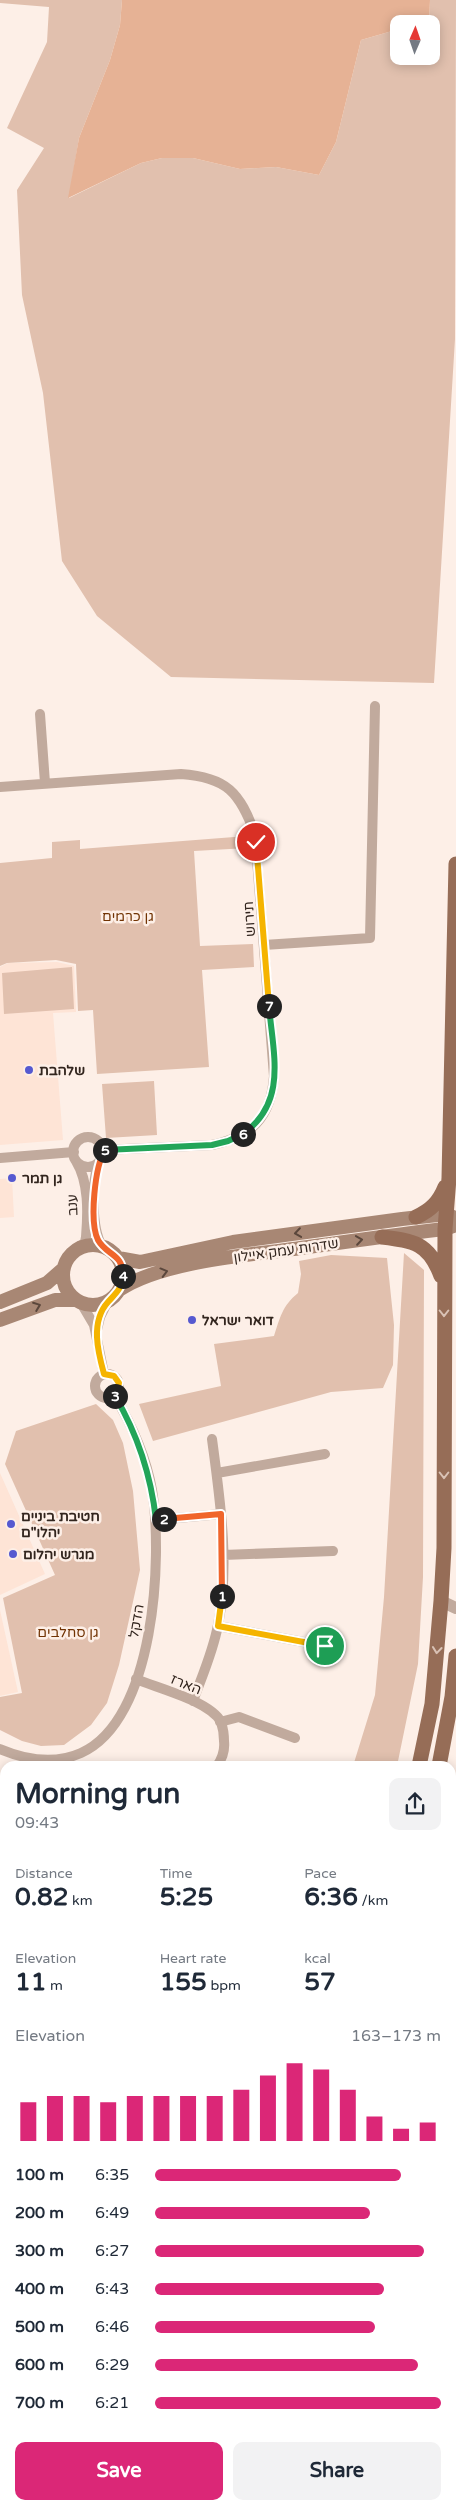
<!DOCTYPE html>
<meta charset="utf-8">
<style>
:root{--surface:#fff;--page:#f2f2f3;--text:#1f2937;--muted:#747a83;--accent:#db2777}
body{margin:0;font-family:"Varela Round","Noto Sans Hebrew",sans-serif;background:var(--page);color:var(--text);height:100vh;display:flex;flex-direction:column;font-size:19px;white-space:nowrap}
*{box-sizing:border-box;margin:0}
p{font-size:16px;color:var(--muted)}
.icon{flex:none;width:28px;height:28px;fill:none;stroke:currentColor;stroke-width:2;stroke-linecap:round;stroke-linejoin:round}
.map{position:relative;flex:1;overflow:hidden}
.details{position:absolute;left:0px;top:1761px;width:456px;height:749px;display:flex;flex-direction:column;background:var(--surface);border-radius:15px 15px 0 0;box-shadow:0 2px 12px #0003}
.details>*{flex:none}
.needle{width:32px;rotate:2deg}
.tools{position:absolute;left:390px;top:15px;display:grid;gap:10px}
.tools a{display:grid;place-items:center;width:50px;height:50px;border-radius:10px;background:var(--surface);box-shadow:0 2px 12px #0003;font-size:25px}
.pin{position:absolute;display:grid;place-items:center;width:42px;height:42px;color:#fff;margin:-21px;border:2px solid #fff;border-radius:50%;box-shadow:0 1px 5px #0007}
.km{position:absolute;width:25px;height:25px;margin:-12px;border-radius:50%;background:#222;color:#fff;font-size:14px;line-height:25px;text-align:center}
.round{display:grid;place-items:center;flex:none;width:52px;height:52px;border-radius:10px;background:var(--page)}
.head{display:flex;align-items:center;justify-content:space-between;height:85px;padding:0 15px}
h1{font-size:28px;font-weight:800;line-height:38px}
.figures{display:grid;grid-template-columns:repeat(3,1fr);gap:8px;height:85px;padding:5px 15px}
.figures div{display:grid;align-content:center}
.figures b{font-size:25px;font-weight:800}
.figures small{font-size:14px;font-weight:400}
.figures p{font-size:14px}
.chart{height:140px;padding:10px 15px}
.chart p{display:flex;justify-content:space-between}
.chart svg{width:100%;height:90px;margin-top:5px;stroke:var(--accent);stroke-width:6}
.action{display:flex;gap:10px;margin-top:auto;padding:10px 15px}
.action a{flex:1;height:58px;border-radius:10px;background:var(--accent);color:#fff;font-size:20px;font-weight:800;line-height:58px;text-align:center}
.action a+a{background:var(--page);color:var(--text)}
ul{padding:0 15px;list-style:none;font-size:16px}
li{display:grid;grid-template-columns:80px 60px 1fr;align-items:center;height:38px}
li i{height:12px;border-radius:6px;background:var(--accent)}
.map>svg:first-child{display:block}
.built{fill:#fee4d6}
.green{fill:#e1c0ae}
.forest{fill:#e6b295}
.lines{fill:none;stroke-linecap:round;stroke-linejoin:round}
.minor{stroke:#c1aa9d;stroke-width:10}
.tertiary{stroke:#c1aa9d;stroke-width:12}
.secondary{stroke:#a88774;stroke-width:14}
.primary{stroke:#966d57;stroke-width:15}
.oneway{stroke:#5b473c}
.oneway2{stroke:#d9c2b5}
.split-1-casing{stroke:#fff;stroke-width:10}
.split-2-casing{stroke:#fff;stroke-width:10}
.split-3-casing{stroke:#fff;stroke-width:10}
.split-4-casing{stroke:#fff;stroke-width:10}
.split-5-casing{stroke:#fff;stroke-width:10}
.split-6-casing{stroke:#fff;stroke-width:10}
.split-7-casing{stroke:#fff;stroke-width:10}
.split-8-casing{stroke:#fff;stroke-width:10}
.split-1{stroke:#f5b400;stroke-width:6}
.split-2{stroke:#f0652b;stroke-width:6}
.split-3{stroke:#22a559;stroke-width:6}
.split-4{stroke:#f5b400;stroke-width:6}
.split-5{stroke:#f0652b;stroke-width:6}
.split-6{stroke:#22a559;stroke-width:6}
.split-7{stroke:#22a559;stroke-width:6}
.split-8{stroke:#f5b400;stroke-width:6}
.poi-dot{fill:#5659d0;stroke:#fdefe7;stroke-width:2}
.labels{text-anchor:middle;stroke-width:5;stroke-linejoin:round;paint-order:stroke}
.park-label{font-size:14px;fill:#713303;stroke:#fdefe7}
.street-label{font-size:14px;fill:#32251e;stroke:#fdefe7}
.poi-label{font-size:14px;font-weight:bold;fill:#32251e;stroke:#fdefe7;text-anchor:start}
</style>
<div class="map">
<svg width="456" height="2509" viewBox="0 0 456 2509">
<rect width="100%" height="100%" fill="#fdefe7"/>
<path class="built" d="M57 962 74 966 76 1012 53 1013 63 1140 0 1145V967L8 963Z
M12 1178 14 1217 0 1218V1179Z
M0 1473 45 1574 0 1595Z
M0 1610 18 1692 0 1696Z"/>
<path class="green" d="M0 0H122L120 25 110 60 79 138 69 198 141 163 162 158H193L240 169 276 167 319 175 336 142 361 40 399 29V56H431V24H429L430 0H456L455 339 434 683 171 677 97 616 62 561 43 393 22 295 17 190 44 148 7 128 47 42 49 7 0 3Z
M247 836 248 848 194 851 200 946 253 944 254 967 202 970 209 1067 97 1074 93 1010 78 1011 76 964 56 960 7 963 0 966V863L52 858V842L80 840V849Z
M72 967 74 1009 4 1014 2 973Z
M154 1081 157 1135 106 1138 102 1084Z
M404 1253 424 1270 423 1577 418 1664 397 1766H353L375 1695 384 1597Z
M331 1255 387 1258 394 1325 393 1365 383 1388 331 1392 153 1441 139 1404 221 1386 214 1344 274 1336C280 1318 282 1306 298 1293L301 1274 299 1261Z
M96 1404 113 1420 123 1443 133 1491 140 1570 119 1665 107 1703 91 1725 64 1745 41 1746 22 1741 0 1730V1697L22 1693 3 1598 55 1575 5 1464 16 1431Z
M456 1790V2403L451 2402V1806Z
M96 2505H205L204 2509H95Z
M265 2505H339V2509H264Z"/>
<path class="forest" d="M122 0H430L429 24H399V29L361 40 336 142 319 175 276 167 240 169 193 158H162L141 163 68 198 79 138 110 60 120 25Z
M451 2409 456 2410V2509H346L347 2505H451Z"/>
<g class="lines">
<path class="minor" d="M40 714 45 783
M0 787 181 774C227 777 240 793 255 834L274 1076C271 1118 252 1136 212 1145L103 1150
M264 945 370 938 375 706
M73 1152a15 15 0 1 1 30 0a15 15 0 1 1-30 0Z
M0 1158 74 1152
M76 1161C89 1182 88 1213 86 1237L85 1242 78 1249
M98 1163C92 1184 91 1227 102 1246
M81 1303 94 1325 104 1374
M96 1334 100 1317 108 1301
M95 1386a12 12 0 1 1 24 0a12 12 0 1 1-24 0Z
M217 1473 325 1454
M156 1520 221 1514
M223 1555 333 1551
M218 1626 325 1646
M136 1679C157 1688 210 1701 221 1722 223 1728 224 1735 224 1741 225 1750 222 1759 217 1766
M193 1701C202 1676 213 1652 218 1625 230 1564 220 1500 212 1439
M220 1722 239 1717 295 1738
M0 1749C26 1760 54 1765 81 1753 155 1720 163 1558 152 1490 146 1456 132 1425 114 1395
M0 1866 5 1867
M0 2014H5
M0 2108 5 2107
M0 2480 5 2482
M23 2509 24 2505"/>
<path class="tertiary" d="M441 1601 456 1608"/>
<path class="secondary" d="M63 1275a30 30 0 1 1 60 0a30 30 0 1 1-60 0Z
M118 1258 140 1262 233 1242 402 1219 446 1214 455 1218
M119 1290C159 1263 237 1256 286 1250 339 1243 392 1235 445 1229L456 1225
M0 1302 47 1283 63 1269
M0 1320 55 1300H75"/>
<path class="primary" d="M416 1217C431 1210 439 1202 445 1187
M382 1237C414 1241 429 1243 441 1276
M419 1766 432 1704 441 1601 444 1548 445 1229 449 1178 456 864
M439 1766 452 1697 456 1656
M223 2509 225 2505
M244 2509 245 2505"/>
</g>
<defs><path id="oneway-chevron" d="M-2-3.5L2.5 0L-2 3.5" fill="none" stroke-width="1.6" stroke-linecap="round" stroke-linejoin="round" transform="scale(1.25)"/></defs>
<g class="oneway">
<use href="#oneway-chevron" transform="translate(298 1233) rotate(172)"/>
<use href="#oneway-chevron" transform="translate(359 1240) rotate(-8)"/>
<use href="#oneway-chevron" transform="translate(164 1272) rotate(-15)"/>
<use href="#oneway-chevron" transform="translate(37 1306) rotate(-21)"/>
</g>
<g class="oneway2">
<use href="#oneway-chevron" transform="translate(444 1313) rotate(90)"/>
<use href="#oneway-chevron" transform="translate(444 1475) rotate(90)"/>
<use href="#oneway-chevron" transform="translate(437 1650) rotate(96)"/>
</g>
<g class="lines">
<defs>
<path id="split-1" d="M222 1596 218 1626 325 1646"/>
<path id="split-2" d="M164 1519 221 1514 222 1596"/>
<path id="split-3" d="M115 1396C138 1435 151 1475 156 1520L164 1519"/>
<path id="split-4" d="M115 1396 119 1383 114 1376 104 1374C98 1352 90 1322 108 1302 115 1294 122 1289 123 1276"/>
<path id="split-5" d="M105 1150C95 1166 89 1221 98 1240 107 1256 123 1253 123 1276"/>
<path id="split-6" d="M105 1150 212 1145 228 1141 243 1134"/>
<path id="split-7" d="M243 1134C288 1102 273 1054 269 1006"/>
<path id="split-8" d="M256 842 269 1006"/>
</defs>
<use href="#split-1" class="split-1-casing"/>
<use href="#split-2" class="split-2-casing"/>
<use href="#split-3" class="split-3-casing"/>
<use href="#split-4" class="split-4-casing"/>
<use href="#split-5" class="split-5-casing"/>
<use href="#split-6" class="split-6-casing"/>
<use href="#split-7" class="split-7-casing"/>
<use href="#split-8" class="split-8-casing"/>
<use href="#split-1" class="split-1"/>
<use href="#split-2" class="split-2"/>
<use href="#split-3" class="split-3"/>
<use href="#split-4" class="split-4"/>
<use href="#split-5" class="split-5"/>
<use href="#split-6" class="split-6"/>
<use href="#split-7" class="split-7"/>
<use href="#split-8" class="split-8"/>
</g>
<g class="poi-dot">
<circle cx="29" cy="1070" r="5"/>
<circle cx="12" cy="1178" r="5"/>
<circle cx="192" cy="1320" r="5"/>
<circle cx="11" cy="1524" r="5"/>
<circle cx="13" cy="1554" r="5"/>
</g>
<g class="labels">
<g class="park-label">
<text x="128" y="921">גן כרמים</text>
<text x="68" y="1637">גן סחלבים</text>
</g>
<g class="street-label">
<text transform="translate(249 919) rotate(-94)" y="5">תירוש</text>
<text transform="translate(72 1205) rotate(-92)" y="5">ענב</text>
<text transform="translate(286 1250) rotate(-8)" y="5">שדרות עמק איילון</text>
<text transform="translate(136 1621) rotate(-80)" y="5">הדקל</text>
<text transform="translate(186 1684) rotate(22)" y="5">הארז</text>
</g>
<g class="poi-label">
<text x="39" y="1075">שלהבת</text>
<text x="22" y="1183">גן תמר</text>
<text x="202" y="1325">דואר ישראל</text>
<text x="21" y="1521">חטיבת ביניים<tspan x="21" dy="16">יהלו"ם</tspan></text>
<text x="23" y="1559">מגרש יהלום</text>
</g>
</g>
</svg>
<div class="tools">
<a><svg class="needle" viewBox="-14 -14 28 28"><path d="M0-13l5 13h-10z" fill="#e53935"/><path d="M0 13l5-13h-10z" fill="#747a83"/></svg></a>
</div>
<div class="pin" style="left:325px;top:1646px;background:#1e9e55"><svg class="icon" aria-label="arrive" viewBox="0 0 24 24"><path d="M6 21V4h12l-3 4 3 4H6"/></svg></div>
<div class="pin" style="left:256px;top:842px;background:#d93025"><svg class="icon" aria-label="check" viewBox="0 0 24 24"><path d="M5 12l5 5 9-10"/></svg></div>
<b class="km" style="left:222px;top:1596px">1</b>
<b class="km" style="left:164px;top:1519px">2</b>
<b class="km" style="left:115px;top:1396px">3</b>
<b class="km" style="left:123px;top:1276px">4</b>
<b class="km" style="left:105px;top:1150px">5</b>
<b class="km" style="left:243px;top:1134px">6</b>
<b class="km" style="left:269px;top:1006px">7</b>
<section class="details">
<div class="head"><div><h1>Morning run</h1><p>09:43</p></div><a class="round"><svg class="icon" aria-label="share" viewBox="0 0 24 24"><path d="M12 15V3M7 8l5-5 5 5M5 13v7h14v-7"/></svg></a></div>
<div class="figures">
<div><p>Distance</p><b>0.82<small> km</small></b></div>
<div><p>Time</p><b>5:25</b></div>
<div><p>Pace</p><b>6:36<small> /km</small></b></div>
</div>
<div class="figures">
<div><p>Elevation</p><b>11<small> m</small></b></div>
<div><p>Heart rate</p><b>155<small> bpm</small></b></div>
<div><p>kcal</p><b>57</b></div>
</div>
<div class="chart"><p><span>Elevation</span>163–173 m</p>
<svg viewBox="0 0 160 44" preserveAspectRatio="none"><path d="M5 44V25M15 44V22M25 44V22M35 44V25M45 44V22M55 44V22M65 44V22M75 44V22M85 44V19M95 44V12M105 44V6M115 44V9M125 44V19M135 44V32M145 44V38M155 44V35"/></svg>
</div>
<ul>
<li><b>100 m</b>6:35<i style="width:86%"></i></li>
<li><b>200 m</b>6:49<i style="width:75%"></i></li>
<li><b>300 m</b>6:27<i style="width:94%"></i></li>
<li><b>400 m</b>6:43<i style="width:80%"></i></li>
<li><b>500 m</b>6:46<i style="width:77%"></i></li>
<li><b>600 m</b>6:29<i style="width:92%"></i></li>
<li><b>700 m</b>6:21<i style="width:100%"></i></li>
</ul>
<div class="action"><a>Save</a><a>Share</a></div>
</section>
</div>
